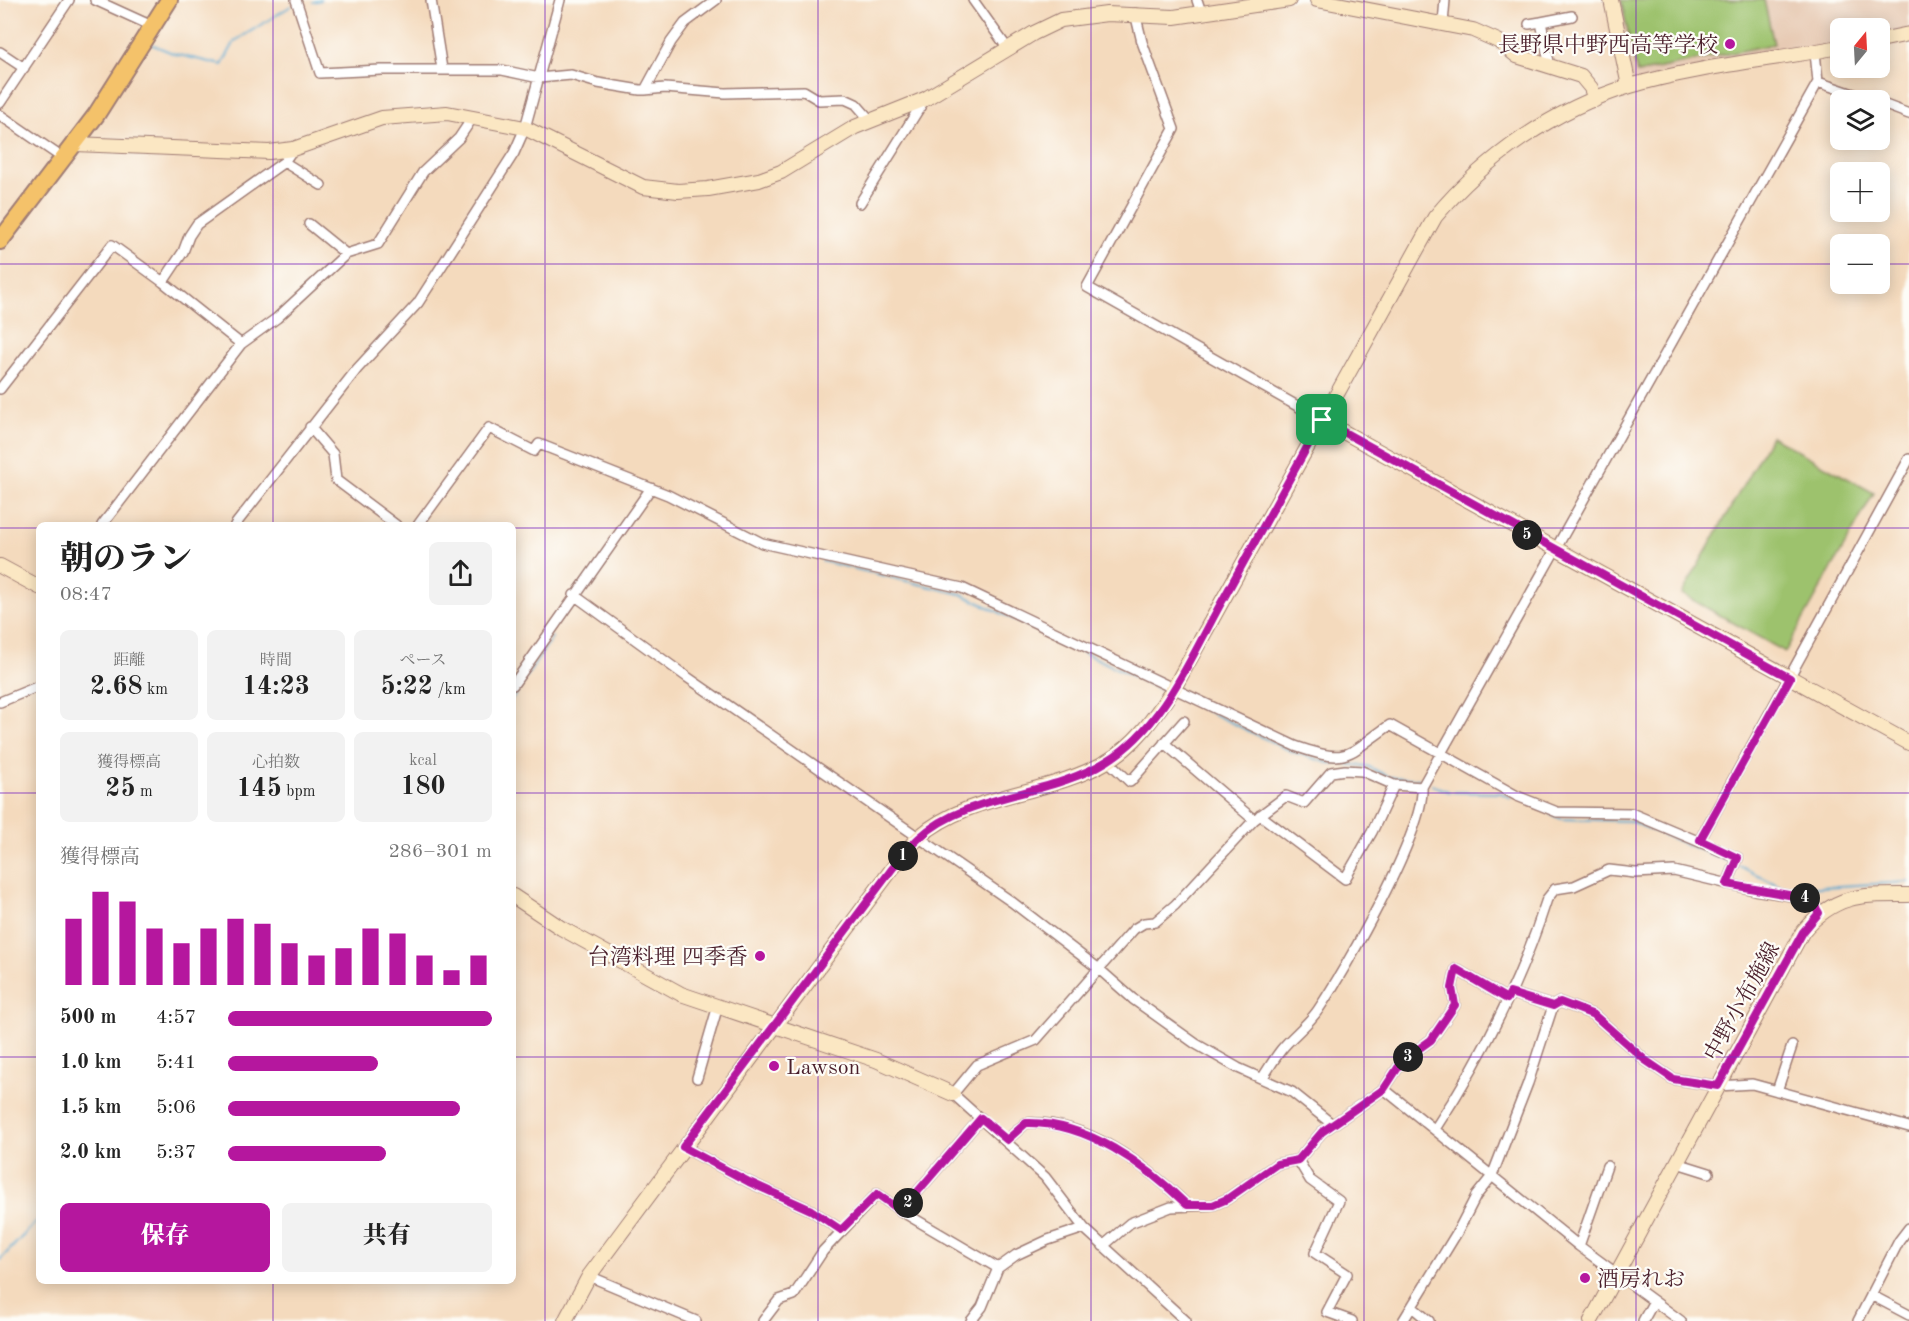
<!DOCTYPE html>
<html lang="ja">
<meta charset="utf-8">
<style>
:root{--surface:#fff;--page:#f2f2f2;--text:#222;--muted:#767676;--accent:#b5179e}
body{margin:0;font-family:"Old Standard TT","Noto Serif JP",serif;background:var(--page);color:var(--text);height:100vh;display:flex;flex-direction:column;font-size:22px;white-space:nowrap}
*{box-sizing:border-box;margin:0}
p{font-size:20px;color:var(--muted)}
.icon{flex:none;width:33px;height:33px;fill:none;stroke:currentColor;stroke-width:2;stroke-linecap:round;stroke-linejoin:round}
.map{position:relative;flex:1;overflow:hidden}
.panel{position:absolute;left:36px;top:522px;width:480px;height:762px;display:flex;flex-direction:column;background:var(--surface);border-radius:9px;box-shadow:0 3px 15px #0003}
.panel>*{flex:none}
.needle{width:39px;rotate:18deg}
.tools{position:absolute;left:1830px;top:18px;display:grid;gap:12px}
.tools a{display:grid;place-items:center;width:60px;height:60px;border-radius:9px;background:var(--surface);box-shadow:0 3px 15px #0003;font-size:30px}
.pin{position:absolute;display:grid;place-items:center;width:51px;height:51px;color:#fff;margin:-26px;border-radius:12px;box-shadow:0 3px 9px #0006}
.km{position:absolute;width:30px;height:30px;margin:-15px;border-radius:50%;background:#222;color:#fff;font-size:16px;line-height:30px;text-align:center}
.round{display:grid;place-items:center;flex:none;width:63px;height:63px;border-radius:9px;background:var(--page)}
.overview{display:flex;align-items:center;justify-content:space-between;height:102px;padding:0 24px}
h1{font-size:33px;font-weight:800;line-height:45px}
.metrics{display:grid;grid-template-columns:repeat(3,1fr);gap:9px;height:102px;padding:6px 24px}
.metrics div{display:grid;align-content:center;border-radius:9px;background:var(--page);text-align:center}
.metrics b{font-size:26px;font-weight:800}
.metrics small{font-size:16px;font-weight:400}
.metrics p{font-size:16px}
.chart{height:168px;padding:12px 24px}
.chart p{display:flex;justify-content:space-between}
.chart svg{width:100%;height:108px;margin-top:6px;stroke:var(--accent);stroke-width:6}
.primary-button{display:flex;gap:12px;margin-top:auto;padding:12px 24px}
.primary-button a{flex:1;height:69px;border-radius:9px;background:var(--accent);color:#fff;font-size:24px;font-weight:800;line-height:69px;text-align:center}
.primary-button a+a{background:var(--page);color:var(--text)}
ul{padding:0 24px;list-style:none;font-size:20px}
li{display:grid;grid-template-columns:96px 72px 1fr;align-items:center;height:45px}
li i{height:15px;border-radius:8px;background:var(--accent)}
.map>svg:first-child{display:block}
.built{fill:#e7cab4}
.green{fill:#9dc26d;stroke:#74704c;stroke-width:1.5}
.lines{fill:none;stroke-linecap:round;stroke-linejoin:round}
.stream{stroke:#53a6cf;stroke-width:2}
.street-casing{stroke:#9f7c74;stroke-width:12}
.secondary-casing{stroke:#9f7c74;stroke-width:16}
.highway-casing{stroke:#9f7c74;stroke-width:20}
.street{stroke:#fff;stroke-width:9}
.secondary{stroke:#fbe7c3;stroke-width:14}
.highway{stroke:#f4c26a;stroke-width:16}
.route-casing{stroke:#fff;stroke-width:12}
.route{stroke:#b5179e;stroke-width:8}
.grid{fill:none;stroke:#7b2cbf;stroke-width:1.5;stroke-opacity:0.55}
.poi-dot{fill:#b5179e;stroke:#fdfcf7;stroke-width:2}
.labels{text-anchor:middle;stroke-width:4.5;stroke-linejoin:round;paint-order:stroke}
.poi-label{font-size:22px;fill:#4a1f2b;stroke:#fdfcf7;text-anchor:end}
.street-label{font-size:22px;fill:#4a1f2b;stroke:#fdfcf7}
</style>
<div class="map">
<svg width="1909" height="1321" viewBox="0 0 1909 1321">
<rect width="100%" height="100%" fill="#fdfcf7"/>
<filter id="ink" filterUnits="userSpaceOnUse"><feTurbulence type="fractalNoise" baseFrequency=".0167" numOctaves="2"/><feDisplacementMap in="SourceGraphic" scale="12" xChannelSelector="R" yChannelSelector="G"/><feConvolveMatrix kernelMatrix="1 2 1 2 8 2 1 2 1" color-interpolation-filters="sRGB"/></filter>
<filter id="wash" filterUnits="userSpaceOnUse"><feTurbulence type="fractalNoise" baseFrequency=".008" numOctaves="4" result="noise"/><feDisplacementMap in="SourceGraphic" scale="24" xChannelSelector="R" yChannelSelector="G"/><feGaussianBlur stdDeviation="1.35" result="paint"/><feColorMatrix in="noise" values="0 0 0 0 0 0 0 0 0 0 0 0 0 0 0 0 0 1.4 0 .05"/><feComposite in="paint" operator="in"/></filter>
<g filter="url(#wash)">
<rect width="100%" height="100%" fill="#f4dabd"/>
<path class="built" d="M1611 0H1909V34L1880 40V28H1840V47L1629 86Z"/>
<path class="green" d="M1621 0H1764L1774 44 1637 73Z
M1771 436 1874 493 1785 652 1682 594Z"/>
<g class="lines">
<path class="stream" d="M313 2 321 0
M151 44 175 54 222 65 235 41 291 6
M822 561 961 594 1160 689
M1178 697 1293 752 1329 763 1367 766 1389 777 1419 779
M513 698 552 637
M1432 785 1450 792 1501 793 1511 798
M1550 814 1562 819 1630 821 1732 863
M1738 865 1785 889 1909 882
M0 1260 39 1219"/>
</g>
</g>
<g filter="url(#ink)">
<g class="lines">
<defs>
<path id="street" d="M95 0 152 26
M296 0 320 73 381 70H502L539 78 571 75 598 83 640 90H645L671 42 685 23 716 0
M431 0 442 69
M973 0 1008 49
M1197 0 1201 12
M1135 13 1142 42 1174 129 1087 287 1322 420
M1443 23 1445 0
M1529 24 1541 22
M0 52 24 68
M1815 52 1818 82 1871 100
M1550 67 1541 22 1572 16
M645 90 665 88 725 93 804 91 819 100 845 99 856 104 871 121
M0 103 69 0
M1880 103 1909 114
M0 115 64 159
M284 162 321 185
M860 203 925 99
M309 224 346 254
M163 282 241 344
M0 389 112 245 163 282 183 252 189 236 197 224 284 162 293 149
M310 427 333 454 336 480 396 525
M102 525 241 344 277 318 346 254 378 244 423 172 459 138 473 117
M235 525 357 369 418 303 514 153 525 128 560 0
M418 525 489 428 534 451 539 444 668 495 762 543 962 588 1295 746C1349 765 1345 756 1390 725L1517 796 1557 812 1631 813 1738 858 1727 884
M574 595 687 677 1012 902 1099 969 1133 999 1196 1044 1238 1068 1292 1092 1332 1124
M513 685 651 488
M0 702 39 686
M1164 743 1254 820
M1108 761 1130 782 1184 721
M1260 815 1345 879 1372 832 1394 785
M1700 840 1909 459
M1510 993 1553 1006 1560 1002 1594 1015 1645 1060 1673 1079 1718 1086 1752 1084 1909 1127
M1263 1077C1269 1068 1274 1059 1281 1050 1292 1036 1308 1025 1318 1010 1345 970 1425 831 1422 787
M697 1078 717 1009
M1384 1089 1579 1246 1681 1321
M1777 1091 1792 1046
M1435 1129C1482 1058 1521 980 1547 899L1555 889 1574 886 1609 870 1635 873 1674 871 1754 890 1811 899 1819 913
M1007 1140 1026 1123C1086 1120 1146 1165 1187 1205
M683 1147 749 1182 811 1210 841 1230
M1298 1160 1310 1180 1339 1201 1315 1253 1347 1274 1327 1312 1352 1321
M1677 1163 1709 1173
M901 1211 998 1268
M1103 1246 1130 1223 1171 1207 1213 1205 1227 1199 1277 1164 1298 1160 1322 1132 1384 1089 1403 1060 1431 1040 1455 1005 1452 988 1456 969 1507 999
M1579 1246 1607 1166
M589 1276 696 1321
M1871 1295 1909 1315
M1412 1307 1429 1321
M763 1321 779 1300 794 1295 823 1251 877 1194 901 1211 981 1118
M971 1321 982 1307 998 1268 1016 1255 1048 1240 1084 1228
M1186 1321 1084 1228 1045 1177 953 1094 977 1065 1036 1040 1134 929 1144 923 1155 922 1175 905 1254 820 1286 796 1304 803 1331 772 1345 770 1362 771 1394 785 1422 787 1818 82
M1403 1321 1458 1231 1476 1196 1492 1176 1528 1083 1553 1006
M1643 1321 1654 1301
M1858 1321 1899 1241 1909 1228"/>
<path id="secondary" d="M1317 0 1473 30 1498 41 1517 56 1581 76 1591 88 1595 100
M1611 0 1629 86
M1880 40 1909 34
M75 144 269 152 293 149 382 118 447 113 525 128 643 187 678 191 708 189 759 180 781 172 855 127 925 99 1034 33 1061 20 1107 14 1174 17 1289 0
M1322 420 1909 743
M0 566 39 587
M513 896 561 928 681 994 876 1060 953 1094
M565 1321 589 1276 892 869C901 859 909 846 919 837 969 793 1049 795 1106 762 1136 745 1155 716 1174 688L1435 217C1485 157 1554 109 1630 86 1698 66 1771 60 1840 47
M1591 1321 1803 931C1836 893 1862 895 1909 895"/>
<path id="highway" d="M0 241 96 115 169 0"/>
</defs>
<use href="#street" class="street-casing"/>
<use href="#secondary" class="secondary-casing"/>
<use href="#highway" class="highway-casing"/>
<use href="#street" class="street"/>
<use href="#secondary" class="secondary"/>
<use href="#highway" class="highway"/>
</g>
</g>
<g class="lines" filter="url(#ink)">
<defs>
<path id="route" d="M1322 420 1790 678 1700 840 1738 858 1727 884 1811 899 1819 913 1803 932 1718 1086 1673 1079 1645 1060 1594 1015 1560 1002 1553 1006 1510 993 1507 999 1456 969 1452 988 1455 1005 1431 1040 1403 1060 1384 1089 1322 1132 1298 1160 1277 1164 1227 1199 1213 1205H1187C1146 1165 1086 1121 1026 1123L1007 1140 981 1118 901 1211 877 1194 841 1230 811 1210 749 1182 683 1147 892 869C901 859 909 847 919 838 969 792 1050 797 1107 761 1165 726 1193 652 1225 596 1257 537 1290 479 1322 420Z"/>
</defs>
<use href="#route" class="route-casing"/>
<use href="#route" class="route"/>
</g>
<path class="grid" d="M273 0V525M545 0V1321M818 0V1321M1091 0V1321M1364 0V1321M1636 0V1321M0 264H1840M1880 264H1909M0 528H39M513 528H1909M0 793H39M513 793H1909M0 1057H39M513 1057H1909M273 1281V1321"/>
<g class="poi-dot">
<circle cx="1730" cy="44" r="6"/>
<circle cx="760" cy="956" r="6"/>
<circle cx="774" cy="1066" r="6"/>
<circle cx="1585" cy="1278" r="6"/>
</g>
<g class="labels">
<g class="poi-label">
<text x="1718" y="52">長野県中野西高等学校</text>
<text x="748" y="964">台湾料理 四季香</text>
<text x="786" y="1074" text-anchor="start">Lawson</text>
<text x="1597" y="1286" text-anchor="start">酒房れお</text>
</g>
<g class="street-label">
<text transform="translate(1741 1001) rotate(-61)" y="8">中野小布施線</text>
</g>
</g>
</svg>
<div class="tools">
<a><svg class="needle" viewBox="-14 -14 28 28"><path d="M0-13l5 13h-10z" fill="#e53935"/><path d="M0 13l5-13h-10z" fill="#767676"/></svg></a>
<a><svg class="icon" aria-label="layers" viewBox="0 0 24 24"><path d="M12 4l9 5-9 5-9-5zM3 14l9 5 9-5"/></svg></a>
<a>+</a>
<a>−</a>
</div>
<div class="pin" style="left:1322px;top:420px;background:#1e9e55"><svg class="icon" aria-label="arrive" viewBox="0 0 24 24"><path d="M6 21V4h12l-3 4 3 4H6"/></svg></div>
<b class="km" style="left:903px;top:856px">1</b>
<b class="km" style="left:908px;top:1203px">2</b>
<b class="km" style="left:1408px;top:1057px">3</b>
<b class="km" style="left:1805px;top:898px">4</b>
<b class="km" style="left:1527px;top:535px">5</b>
<section class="panel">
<div class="overview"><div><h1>朝のラン</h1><p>08:47</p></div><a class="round"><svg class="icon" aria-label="share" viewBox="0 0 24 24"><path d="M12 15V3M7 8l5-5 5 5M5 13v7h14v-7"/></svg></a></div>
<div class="metrics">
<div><p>距離</p><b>2.68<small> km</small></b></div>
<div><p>時間</p><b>14:23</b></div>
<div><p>ペース</p><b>5:22<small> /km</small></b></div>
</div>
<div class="metrics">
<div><p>獲得標高</p><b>25<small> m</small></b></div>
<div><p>心拍数</p><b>145<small> bpm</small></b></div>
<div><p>kcal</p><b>180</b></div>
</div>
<div class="chart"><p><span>獲得標高</span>286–301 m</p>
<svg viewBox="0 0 160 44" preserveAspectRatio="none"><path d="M5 44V17M15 44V6M25 44V10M35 44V21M45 44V27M55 44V21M65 44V17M75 44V19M85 44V27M95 44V32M105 44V29M115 44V21M125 44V23M135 44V32M145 44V38M155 44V32"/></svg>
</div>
<ul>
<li><b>500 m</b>4:57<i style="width:100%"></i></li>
<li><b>1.0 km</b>5:41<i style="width:57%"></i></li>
<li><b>1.5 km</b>5:06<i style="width:88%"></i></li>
<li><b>2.0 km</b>5:37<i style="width:60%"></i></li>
</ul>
<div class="primary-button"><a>保存</a><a>共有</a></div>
</section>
</div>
